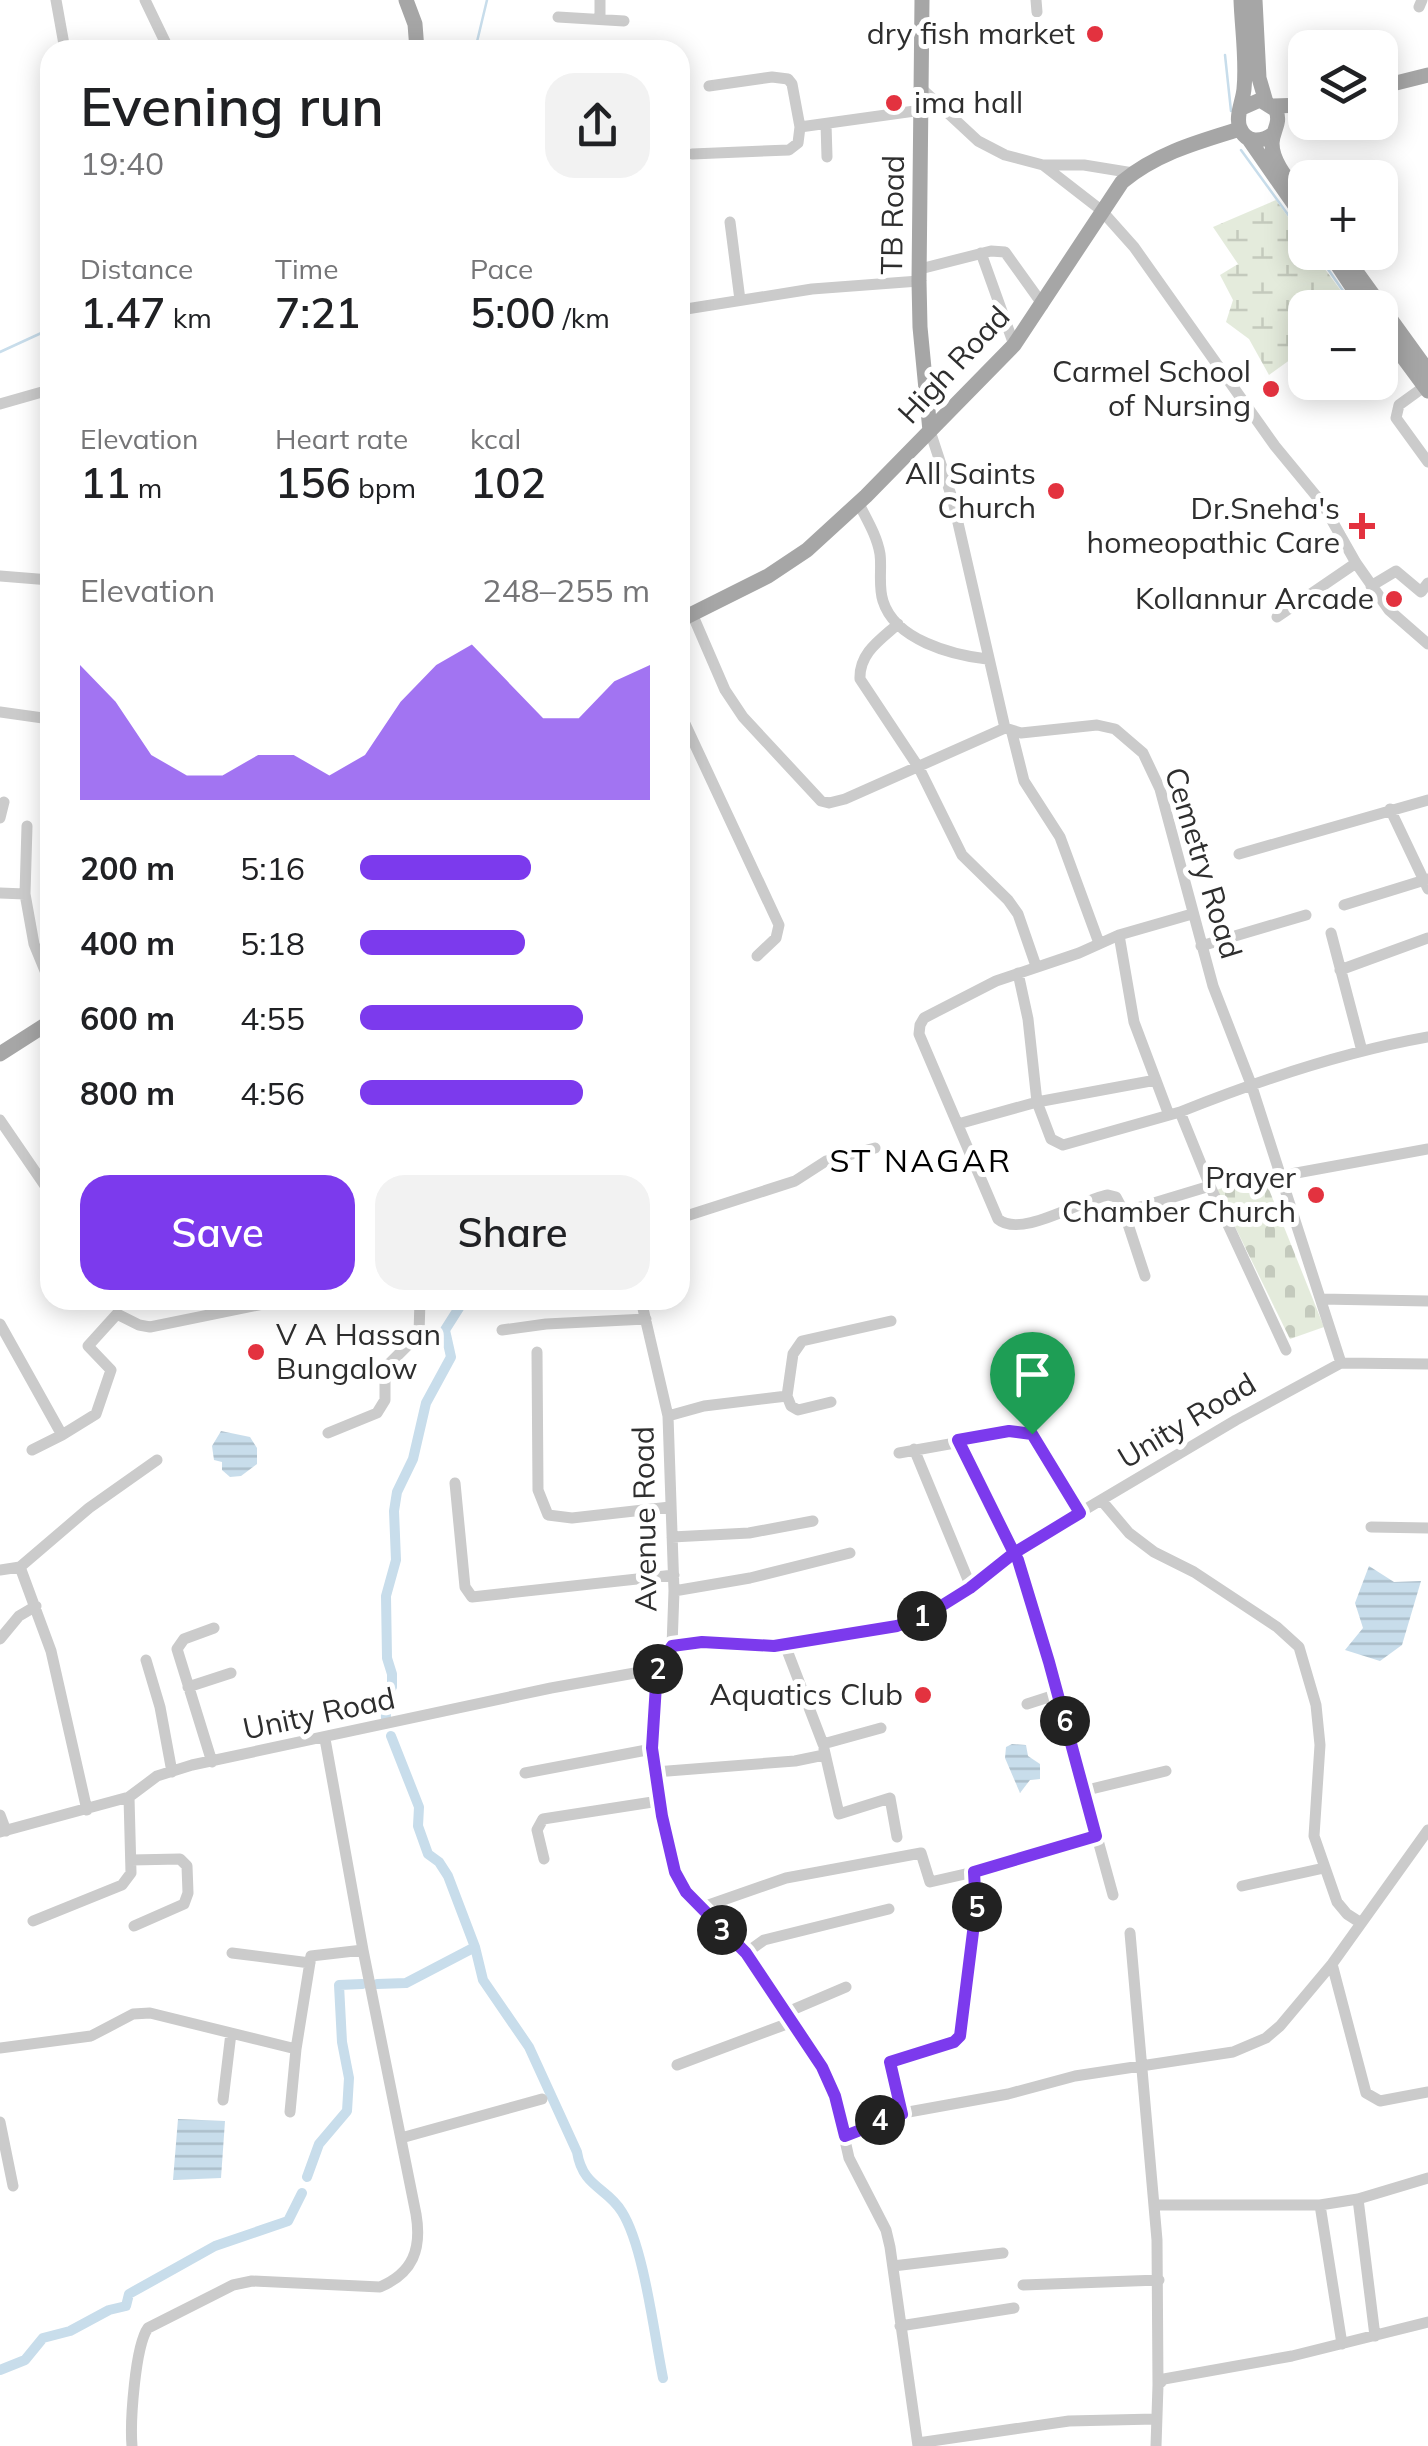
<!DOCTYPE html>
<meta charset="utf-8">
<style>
:root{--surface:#fff;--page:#f2f2f2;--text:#202124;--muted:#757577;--accent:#7c3aed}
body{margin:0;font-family:Mulish,sans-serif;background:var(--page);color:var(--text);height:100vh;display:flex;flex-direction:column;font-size:38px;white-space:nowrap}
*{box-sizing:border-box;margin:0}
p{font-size:32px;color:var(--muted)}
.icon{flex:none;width:55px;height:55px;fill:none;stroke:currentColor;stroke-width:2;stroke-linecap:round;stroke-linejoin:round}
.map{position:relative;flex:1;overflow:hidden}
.sheet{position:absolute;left:40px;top:40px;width:650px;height:1270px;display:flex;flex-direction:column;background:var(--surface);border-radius:30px;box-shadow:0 5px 25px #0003}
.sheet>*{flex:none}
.tools{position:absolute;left:1288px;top:30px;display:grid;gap:20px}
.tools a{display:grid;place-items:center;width:110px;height:110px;border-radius:20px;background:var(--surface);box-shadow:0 5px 25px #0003;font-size:50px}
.pin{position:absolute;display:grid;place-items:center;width:85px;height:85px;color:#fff;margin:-102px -42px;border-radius:50% 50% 50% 0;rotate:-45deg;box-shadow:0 0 10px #0007}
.pin .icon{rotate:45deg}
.km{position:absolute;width:50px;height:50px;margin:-25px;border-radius:50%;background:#222;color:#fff;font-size:28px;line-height:50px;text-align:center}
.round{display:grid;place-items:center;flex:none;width:105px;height:105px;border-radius:30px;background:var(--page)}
.summary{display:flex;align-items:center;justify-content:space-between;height:170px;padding:0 40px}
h1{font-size:55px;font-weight:600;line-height:75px}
.metrics{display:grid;grid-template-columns:repeat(3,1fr);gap:15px;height:170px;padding:10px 40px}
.metrics div{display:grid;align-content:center}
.metrics b{font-size:42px;font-weight:600}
.metrics small{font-size:28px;font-weight:400}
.metrics p{font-size:28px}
.chart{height:280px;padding:20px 40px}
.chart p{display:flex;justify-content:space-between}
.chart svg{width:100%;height:180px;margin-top:10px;fill:var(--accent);opacity:.7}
.cta{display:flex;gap:20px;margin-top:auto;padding:20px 40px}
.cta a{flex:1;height:115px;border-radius:30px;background:var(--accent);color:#fff;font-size:40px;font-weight:600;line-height:115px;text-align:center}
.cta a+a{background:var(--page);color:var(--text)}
ul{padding:0 40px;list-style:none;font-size:32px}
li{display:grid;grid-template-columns:160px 120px 1fr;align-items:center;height:75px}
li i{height:25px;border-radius:12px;background:var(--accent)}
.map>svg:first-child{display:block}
.wetland{fill:url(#wetland-marsh)}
.cemetery{fill:url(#cemetery-stones)}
.water{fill:url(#water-rules)}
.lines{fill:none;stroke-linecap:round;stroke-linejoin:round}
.stream{stroke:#c8ddeb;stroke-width:2.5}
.canal{stroke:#c8ddeb;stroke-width:10}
.minor{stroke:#cbcbcb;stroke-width:11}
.major{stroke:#a6a6a6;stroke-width:15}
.route-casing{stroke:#fff;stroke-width:20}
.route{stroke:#7c3aed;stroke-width:12}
.poi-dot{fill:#e3323f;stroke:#fff;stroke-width:4}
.labels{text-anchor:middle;stroke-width:10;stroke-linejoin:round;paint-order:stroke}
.poi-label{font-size:30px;fill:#2e2e2e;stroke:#fff;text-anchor:end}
.street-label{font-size:30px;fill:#2e2e2e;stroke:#fff}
.neighbourhood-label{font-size:32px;letter-spacing:2.5px;fill:#000;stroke:#fff}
</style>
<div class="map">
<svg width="1428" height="2446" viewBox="0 0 1428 2446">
<defs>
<pattern id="wetland-marsh" width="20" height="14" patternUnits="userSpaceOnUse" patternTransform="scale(2.5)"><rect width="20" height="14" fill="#e4ebdc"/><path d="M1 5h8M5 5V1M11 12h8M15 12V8" fill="none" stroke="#c4cabd"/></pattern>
<pattern id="cemetery-stones" width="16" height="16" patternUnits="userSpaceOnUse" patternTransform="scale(2.5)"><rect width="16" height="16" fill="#e4ebdc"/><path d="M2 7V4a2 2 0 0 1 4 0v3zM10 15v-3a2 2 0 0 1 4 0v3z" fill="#c4cabd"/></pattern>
<pattern id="water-rules" width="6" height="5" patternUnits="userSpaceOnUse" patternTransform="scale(2.5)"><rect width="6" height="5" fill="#c8ddeb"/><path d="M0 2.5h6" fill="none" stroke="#acbeca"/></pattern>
</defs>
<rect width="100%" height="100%" fill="#fff"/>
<path class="wetland" d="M1276 200 1305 241V252L1313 253 1353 307 1305 308V349L1269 375 1249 339 1226 322 1233 300 1220 275 1238 264 1213 227Z"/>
<path class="cemetery" d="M1262 1172 1324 1327 1290 1339 1217 1190Z"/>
<path class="water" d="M221 1431 250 1437 257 1448V1464L241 1476 230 1477 222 1470V1462L214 1460 212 1446Z
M1369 1566 1394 1582 1421 1581 1402 1645 1380 1661 1345 1650 1363 1628 1355 1603Z
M1012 1744 1026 1745 1028 1756 1040 1764V1779L1030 1780 1020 1793 1005 1758 1006 1747Z
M178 2119 225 2121 221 2178 173 2180Z"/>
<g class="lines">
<path class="stream" d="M475 50 487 0
M1225 55 1231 111
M1241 150 1305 238
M1316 252 1355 308
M0 352 50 329"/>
<path class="canal" d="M386 1718 385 1696 392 1687V1674L387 1658 386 1596 396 1560 394 1511 397 1492 413 1459 426 1403 451 1357 445 1330 464 1300
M391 1736 419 1807 418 1826 428 1854 439 1862 448 1876 475 1947 483 1980 529 2047 577 2152C583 2188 607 2187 622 2212 644 2247 654 2334 663 2378
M377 1984 406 1983 475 1947
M307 2177 319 2144 347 2111 349 2078 342 2042 339 1985 362 1984
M0 2370 25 2360 43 2338 70 2331 109 2310 126 2306 129 2294 215 2246 288 2221 302 2193"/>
<path class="minor" d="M56 0 65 50
M145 0 169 50
M600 0V18
M1036 0 1037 12
M1419 7 1422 0
M558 17 624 21
M709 86 772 77 788 79 792 84 800 127
M922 89 978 141 1005 155 1043 165H1084L1133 173
M826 124 827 157
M692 154 789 150 798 143 800 127 922 110
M1043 165 1101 210 1134 247 1275 446 1322 503 1356 563 1389 610 1428 644
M730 222 740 300
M981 253 1014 345
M920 269 991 251 1005 252 1043 305
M680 310 812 289 919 281
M1428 384 1399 405 1396 418 1428 462
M0 404 49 390
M930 431 953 501 1005 728 1021 733 1097 725 1115 729 1143 753 1160 789 1213 986 1251 1084 1341 1363
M859 504C867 520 877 536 880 554 882 569 878 586 883 601 895 640 952 655 987 659
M0 576 50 580
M1371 586 1396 571 1421 592 1428 583
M693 616 725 690 743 717 821 801 829 803 845 799 1005 728
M1277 617 1356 563
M898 624C880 640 859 653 860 679L919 768 962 855 1008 900 1018 914 1036 966
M0 712 50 719
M680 713 779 925 776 938 757 956
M1012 733 1024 781 1060 837 1099 943
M1390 809 1428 889
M0 818 4 802
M1239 854 1428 800
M0 893 25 894 34 944 50 983
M25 894 27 826
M1344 905 1428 879
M1331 933 1362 1051
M1119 935 1134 1022 1169 1115
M1201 946 1306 915
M1340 970 1428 938
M1018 973 1028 1019 1037 1102 1156 1080
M0 1120 50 1193
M958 1124 1037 1102 1051 1139 1063 1145 1180 1112
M1280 1176 1428 1149
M1210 1186 1286 1350
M1124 1212 1116 1197 1108 1195C1080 1200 1021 1239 998 1219L919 1034 920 1025 924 1018 996 981 1079 953 1119 935 1192 914
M680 1218 795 1181 826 1161 875 1148
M1145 1276 1124 1212 1210 1186 1180 1112C1260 1080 1343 1052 1428 1037
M1321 1299 1428 1301
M641 1300 668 1416 674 1591 672 1646 657 1669 654 1686 652 1749 662 1817 675 1872 686 1892 746 1953 823 2067 835 2096 849 2158 886 2230 890 2247 918 2446
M0 1324 62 1435 96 1414 111 1370 88 1346 117 1314 139 1325 150 1327 283 1300
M502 1330 546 1324 646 1319
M537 1352 538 1490 548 1515 572 1518 670 1507
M787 1396 793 1354 802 1341 891 1321
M668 1416 704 1406 787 1396 791 1406 798 1410 831 1402
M328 1433 377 1413 385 1400V1368L419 1334 420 1300
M958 1440 1018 1561 1049 1662 1113 1895
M914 1449 971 1587
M32 1450 62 1435
M899 1453 1022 1431 1038 1441 1079 1513
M455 1483 465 1587 472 1597 674 1575
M1102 1501 1129 1533 1154 1552 1194 1572 1277 1627 1299 1647 1316 1705 1320 1745 1314 1836 1337 1902 1347 1914 1361 1923
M1371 1527 1428 1528
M672 1537 749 1533 813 1521
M20 1567 51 1651 87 1810
M20 1567 89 1508 157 1460
M0 1570 20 1567
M674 1591 750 1578 850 1553
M0 1639 19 1616 36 1606
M785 1645 823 1744 881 1728
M672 1646 702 1642 774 1646 897 1626 930 1613 1042 1535 1236 1420 1341 1363 1428 1364
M146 1660 160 1707 172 1772
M188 1687 231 1673
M1027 1704 1058 1694
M824 1749 839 1814 890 1798 897 1837
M212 1762 177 1649 184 1639 214 1628
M655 1772 795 1761 824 1755
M525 1773 652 1749
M1083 1791 1166 1771
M0 1815 6 1831
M0 1832 129 1797 157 1776 192 1765 551 1688 657 1669
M544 1859 537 1830 543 1819 659 1801
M131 1860 180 1859 187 1866 188 1893 184 1904 134 1926
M974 1872 1096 1836
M1242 1886 1324 1868
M700 1908 786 1878 921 1853 930 1882 974 1872 977 1908 960 2036 954 2042 890 2062 902 2113
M33 1921 122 1885 131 1873 129 1797
M1130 1933 1157 2240 1158 2385
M232 1953 310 1963
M746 1953 764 1940 889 1909
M1332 1964 1366 2093 1380 2101 1428 2092
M785 2013 846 1987
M0 2048 91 2036 133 2014 150 2013 296 2049 311 1956 363 1950
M677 2065 792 2022
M223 2100 231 2033
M290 2112 296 2049
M0 2122 13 2186
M845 2136 903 2113 1008 2094 1075 2076 1233 2052 1266 2038 1280 2026 1332 1964 1428 1830
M401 2138 542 2099
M1358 2199 1375 2336
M1154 2205H1320L1358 2199 1428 2178
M1320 2205 1342 2344
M893 2266 1003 2253
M1023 2285 1159 2280
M900 2326 1014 2308
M918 2443 1069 2421 1155 2419
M132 2446C130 2422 135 2346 148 2328L233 2285 252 2281 380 2287C413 2273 422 2249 416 2214L363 1950 325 1739
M1156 2446 1158 2385 1164 2379 1292 2356 1428 2322"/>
<path class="major" d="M406 0 415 24 417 50
M922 0 919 281 920 327 930 431
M1241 0C1242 29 1247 60 1244 89 1243 101 1235 117 1240 128 1246 144 1262 142 1273 134
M1255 0 1259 78 1266 102
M1380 87 1428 75
M1273 106 1305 105
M1242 108 1260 100 1276 110C1281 124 1273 129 1272 143 1272 165 1293 185 1305 202
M1248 138 1305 220
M1329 252 1366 308
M1342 252 1428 371
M1380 326 1428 391
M680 620 768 576 807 550 866 496 1014 345 1122 182C1157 153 1198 142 1240 129
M0 1054 50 1022"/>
</g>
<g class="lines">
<defs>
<path id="route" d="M1032 1434 1080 1513 1014 1553 970 1588 930 1613 897 1626 774 1646 702 1642 672 1646 657 1669 652 1748 662 1816 675 1872 686 1892 746 1953 822 2067 835 2096 845 2136 902 2114 890 2062 954 2042 960 2036 976 1908 974 1872 1096 1836 1049 1662 1018 1560 1014 1553 958 1440 1009 1431 1032 1434"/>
</defs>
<use href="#route" class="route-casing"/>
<use href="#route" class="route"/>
</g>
<g class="poi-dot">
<circle cx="1095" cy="34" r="10"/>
<circle cx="894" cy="103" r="10"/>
<circle cx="1271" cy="389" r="10"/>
<circle cx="1056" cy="491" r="10"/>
<path d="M1357 511h10v10h10v10h-10v10h-10v-10h-10v-10h10z"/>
<circle cx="1394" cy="599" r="10"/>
<circle cx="1316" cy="1195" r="10"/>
<circle cx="256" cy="1352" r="10"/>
<circle cx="923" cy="1695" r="10"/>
</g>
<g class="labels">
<g class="poi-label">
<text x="1075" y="44">dry fish market</text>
<text x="914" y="113" text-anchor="start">ima hall</text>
<text x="1251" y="382">Carmel School<tspan x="1251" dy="34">of Nursing</tspan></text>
<text x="1036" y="484">All Saints<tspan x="1036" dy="34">Church</tspan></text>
<text x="1340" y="519">Dr.Sneha's<tspan x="1340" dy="34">homeopathic Care</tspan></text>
<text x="1374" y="609">Kollannur Arcade</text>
<text x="1296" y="1188">Prayer<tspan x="1296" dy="34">Chamber Church</tspan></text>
<text x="276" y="1345" text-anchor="start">V A Hassan<tspan x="276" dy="34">Bungalow</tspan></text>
<text x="903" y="1705">Aquatics Club</text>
</g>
<g class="street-label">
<text transform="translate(893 215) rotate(-89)" y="10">TB Road</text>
<text transform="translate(954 365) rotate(-47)" y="10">High Road</text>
<text transform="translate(1203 863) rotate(73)" y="10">Cemetry Road</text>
<text transform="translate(1187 1421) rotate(-31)" y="10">Unity Road</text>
<text transform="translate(645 1519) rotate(-91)" y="10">Avenue Road</text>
<text transform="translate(319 1714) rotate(-12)" y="10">Unity Road</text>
</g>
<g class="neighbourhood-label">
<text x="921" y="1172">ST NAGAR</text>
</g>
</g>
</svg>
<div class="tools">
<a><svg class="icon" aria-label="layers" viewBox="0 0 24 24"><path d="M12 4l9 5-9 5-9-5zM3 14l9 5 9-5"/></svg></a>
<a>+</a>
<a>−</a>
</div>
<div class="pin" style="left:1032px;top:1434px;background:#1e9e55"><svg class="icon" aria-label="arrive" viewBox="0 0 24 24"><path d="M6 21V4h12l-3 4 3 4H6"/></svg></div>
<b class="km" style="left:922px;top:1616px">1</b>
<b class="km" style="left:658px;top:1669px">2</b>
<b class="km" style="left:722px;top:1930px">3</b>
<b class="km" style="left:880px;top:2120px">4</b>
<b class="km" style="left:977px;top:1907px">5</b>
<b class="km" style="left:1065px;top:1721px">6</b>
<section class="sheet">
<div class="summary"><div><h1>Evening run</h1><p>19:40</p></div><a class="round"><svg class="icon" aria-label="share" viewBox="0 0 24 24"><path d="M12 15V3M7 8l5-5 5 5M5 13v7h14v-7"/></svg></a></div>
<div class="metrics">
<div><p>Distance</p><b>1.47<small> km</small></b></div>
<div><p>Time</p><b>7:21</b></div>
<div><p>Pace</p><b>5:00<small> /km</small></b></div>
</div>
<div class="metrics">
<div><p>Elevation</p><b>11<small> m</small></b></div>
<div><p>Heart rate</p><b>156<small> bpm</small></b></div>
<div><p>kcal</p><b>102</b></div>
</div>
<div class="chart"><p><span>Elevation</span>248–255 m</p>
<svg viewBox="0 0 160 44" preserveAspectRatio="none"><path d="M0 44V11L10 20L20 33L30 38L40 38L50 33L60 33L70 38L80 33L90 20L100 11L110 6L120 15L130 24L140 24L150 15L160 11V44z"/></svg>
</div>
<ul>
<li><b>200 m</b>5:16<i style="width:59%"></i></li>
<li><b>400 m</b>5:18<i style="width:57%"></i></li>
<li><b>600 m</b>4:55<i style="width:77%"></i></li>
<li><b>800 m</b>4:56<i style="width:77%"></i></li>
</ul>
<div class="cta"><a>Save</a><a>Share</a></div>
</section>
</div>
